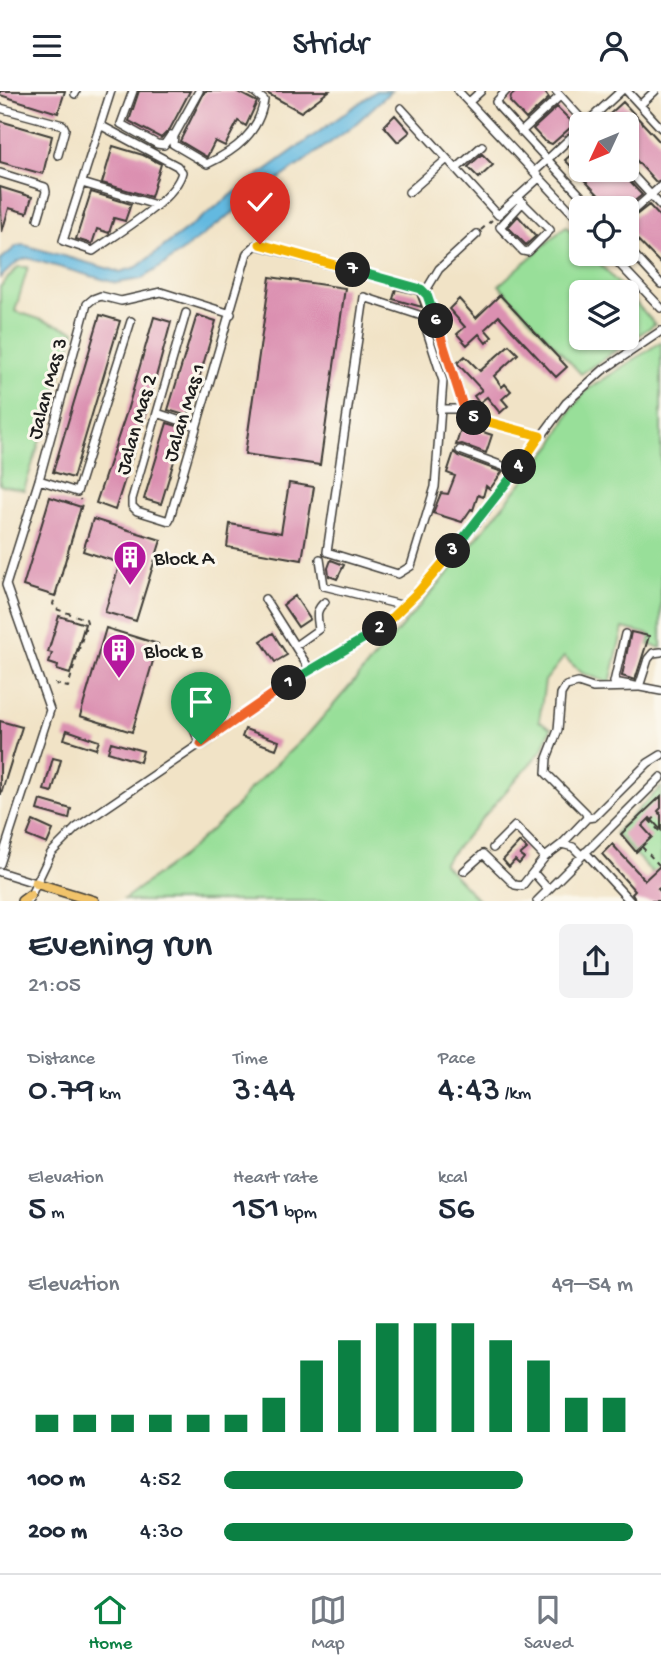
<!DOCTYPE html>
<meta charset="utf-8">
<style>
:root{--surface:#fff;--page:#f2f2f3;--text:#1f2937;--muted:#747a83;--line:#e0e1e3;--accent:#0b8043}
body{margin:0;font-family:"Gochi Hand",sans-serif;background:var(--page);color:var(--text);height:100vh;display:flex;flex-direction:column;font-size:26px;white-space:nowrap}
*{box-sizing:border-box;margin:0}
p{font-size:23px;color:var(--muted)}
.icon{flex:none;width:38px;height:38px;fill:none;stroke:currentColor;stroke-width:2;stroke-linecap:round;stroke-linejoin:round}
.map{position:relative;height:810px;overflow:hidden}
.sheet{display:flex;flex-direction:column;background:var(--surface);flex:1}
.sheet>*{flex:none}
.needle{width:46px;rotate:226deg}
.tools{position:absolute;left:569px;top:21px;display:grid;gap:14px}
.tools a{display:grid;place-items:center;width:70px;height:70px;border-radius:10px;background:var(--surface);box-shadow:0 2px 5px #0004;font-size:35px}
.pin{position:absolute;display:grid;place-items:center;width:60px;height:60px;color:#fff;margin:-72px -30px;border-radius:50% 50% 50% 0;rotate:-45deg;box-shadow:0 0 7px #0007}
.pin .icon{rotate:45deg}
.km{position:absolute;width:35px;height:35px;margin:-18px;border-radius:50%;background:#222;color:#fff;font-size:19px;line-height:35px;text-align:center}
.round{display:grid;place-items:center;flex:none;width:74px;height:74px;border-radius:10px;background:var(--page)}
.overview{display:flex;align-items:center;justify-content:space-between;height:119px;padding:0 28px}
h1{font-size:38px;font-weight:600;line-height:52px}
.metrics{display:grid;grid-template-columns:repeat(3,1fr);gap:10px;height:119px;padding:7px 28px}
.metrics div{display:grid;align-content:center}
.metrics b{font-size:35px;font-weight:600}
.metrics small{font-size:19px;font-weight:400}
.metrics p{font-size:19px}
.chart{height:196px;padding:14px 28px}
.chart p{display:flex;justify-content:space-between}
.chart svg{width:100%;height:126px;margin-top:7px;stroke:var(--accent);stroke-width:6}
ul{padding:0 28px;list-style:none;font-size:23px}
li{display:grid;grid-template-columns:112px 84px 1fr;align-items:center;height:52px}
li i{height:18px;border-radius:9px;background:var(--accent)}
header{display:flex;justify-content:space-between;align-items:center;height:91px;padding:0 28px;background:var(--surface);font-size:32px;font-weight:600}
.menu{display:flex;justify-content:space-around;align-items:center;height:98px;border-top:2px solid var(--line);background:var(--surface);font-size:19px;color:var(--muted)}
.menu a{display:grid;justify-items:center;gap:4px}
.menu .on{color:var(--accent)}
.map>svg:first-child{display:block}
.green{fill:#98df99;stroke:#5a7e5a;stroke-width:2}
.water{fill:#63b9e0;stroke:#406a7e;stroke-width:2}
.building{fill:#db90b1}
.lines{fill:none;stroke-linecap:round;stroke-linejoin:round}
.minor-casing{stroke:#3c3a36;stroke-width:10}
.major-casing{stroke:#3c3a36;stroke-width:12}
.path{stroke:#3c3a36;stroke-width:2;stroke-dasharray:5 5;stroke-linecap:butt}
.minor{stroke:#fff;stroke-width:7}
.major{stroke:#f1c36a;stroke-width:9}
.split-1-casing{stroke:#fff;stroke-width:14}
.split-2-casing{stroke:#fff;stroke-width:14}
.split-3-casing{stroke:#fff;stroke-width:14}
.split-4-casing{stroke:#fff;stroke-width:14}
.split-5-casing{stroke:#fff;stroke-width:14}
.split-6-casing{stroke:#fff;stroke-width:14}
.split-7-casing{stroke:#fff;stroke-width:14}
.split-8-casing{stroke:#fff;stroke-width:14}
.split-1{stroke:#f0652b;stroke-width:9}
.split-2{stroke:#22a559;stroke-width:9}
.split-3{stroke:#f5b400;stroke-width:9}
.split-4{stroke:#22a559;stroke-width:9}
.split-5{stroke:#f5b400;stroke-width:9}
.split-6{stroke:#f0652b;stroke-width:9}
.split-7{stroke:#22a559;stroke-width:9}
.split-8{stroke:#f5b400;stroke-width:9}
.labels{text-anchor:middle;stroke-width:6;stroke-linejoin:round;paint-order:stroke}
.street-label{font-size:21px;fill:#1c1c1c;stroke:#fbf7ec}
.poi-label{font-size:21px;fill:#1c1c1c;stroke:#fbf7ec;text-anchor:start}
</style>
<header><svg class="icon" aria-label="menu" viewBox="0 0 24 24"><path d="M4 6h16M4 12h16M4 18h16"/></svg>Stridr<svg class="icon" aria-label="person" viewBox="0 0 24 24"><circle cx="12" cy="8" r="4"/><path d="M4 21q1-7 8-7t8 7"/></svg></header>
<div class="map">
<svg width="661" height="810" viewBox="0 0 661 810">
<rect width="100%" height="100%" fill="#fbf7ec"/>
<filter id="ink" filterUnits="userSpaceOnUse"><feTurbulence type="fractalNoise" baseFrequency=".0143" numOctaves="2"/><feDisplacementMap in="SourceGraphic" scale="14" xChannelSelector="R" yChannelSelector="G"/><feConvolveMatrix kernelMatrix="1 2 1 2 8 2 1 2 1" color-interpolation-filters="sRGB"/></filter>
<filter id="wash" filterUnits="userSpaceOnUse"><feTurbulence type="fractalNoise" baseFrequency=".00686" numOctaves="4" result="noise"/><feDisplacementMap in="SourceGraphic" scale="28" xChannelSelector="R" yChannelSelector="G"/><feGaussianBlur stdDeviation="1.57" result="paint"/><feColorMatrix in="noise" values="0 0 0 0 0 0 0 0 0 0 0 0 0 0 0 0 0 1.4 0 .05"/><feComposite in="paint" operator="in"/></filter>
<g filter="url(#wash)">
<rect width="100%" height="100%" fill="#f1e3c6"/>
<path class="green" d="M566 135 581 152V163H591L626 201H581V247H626L627 202 655 233 581 283 499 194Z
M18 176H28L15 220 75 240 24 399 0 394V196Z
M661 251V557L649 554 651 544 623 537 610 592 582 582 564 566 545 590 539 630 551 637 543 658 443 772 479 810H133L124 808 180 767 234 718 250 698 309 642 451 479 553 353 571 319 587 299Z
M661 696V791L615 742Z"/>
<path class="water" d="M376 0H391L352 36 243 114 165 173 141 188 116 192 27 167 17 171 0 187V169L17 155 24 154 120 181 137 176 242 96Z"/>
<g id="blocks">
<path class="building" d="M0 0H65L58 22 0 4Z
M139 0H190L170 38 161 47 129 30Z
M205 0H236L257 11 246 35 238 30 225 55 215 50 207 66 180 50Z
M263 0H329L301 21Z
M517 0H544L549 7 526 28 510 11 511 5Z
M623 11 661 52V89L656 91 626 58V33H599Z
M557 16 570 29 571 36 552 53 544 50 533 38Z
M395 24 410 41 398 51 384 35Z
M0 30 52 45 43 83 0 71Z
M113 55 143 64 161 73 151 106 102 92Z
M581 55V79H619L642 104 626 117H611L565 69Z
M482 63 493 74 479 87 468 76Z
M0 96 32 106 27 122 9 117 2 141Z
M91 101 131 113 125 130 114 127 109 142 97 138 92 153 76 148Z
M649 114 661 127V173L626 137V132Z
M518 125 536 145 526 154 508 136Z
M270 186 345 197 320 374 245 363Z
M396 198 417 203 422 216 393 208Z
M500 204 567 276 556 286 499 225 485 238 492 246 486 252 479 243 467 254 457 243 465 236 449 218 459 208 476 227Z
M100 224 120 230 73 387 53 381Z
M197 224 216 230 188 325 168 319Z
M154 226 171 231 145 326 115 419 96 412 127 320Z
M509 254 518 263 494 285 502 296 505 293 511 300 502 308 508 315 500 322 487 306 479 312 474 305 482 299 457 272 465 265 480 280Z
M167 332 184 337 161 413 144 408Z
M462 334 492 344 486 362 462 353 456 354Z
M454 361 458 365 502 381 490 398 486 395 483 406 478 404 473 419 471 418 462 431 433 422 441 402 448 403 455 385 447 382Z
M289 392 314 396 302 469 227 456 230 433 281 442Z
M50 406 81 416 55 505 23 495Z
M93 428 161 449 136 530 105 521 120 472 83 460Z
M331 469 344 474 337 488 329 485 328 477Z
M295 505 310 528 298 536 283 514Z
M59 525 85 533 70 583 57 579 58 575 49 572 52 562 48 561Z
M106 537 158 553 132 641 80 625Z
M631 541 649 545 635 589 622 585Z
M273 542 287 564 275 571 261 550Z
M0 630 22 636 1 703H0Z
M245 638 279 650 276 658 242 646Z
M67 639 99 650 96 658 64 648Z
M111 651 143 660 140 671 108 661Z
M53 667 61 669 52 701 44 699Z
M661 705V717L658 720 661 724V739L650 727 642 735 652 746 636 761 621 743Z
M40 709 71 718 69 728 37 719Z
M33 730 53 739 47 753 27 745Z
M520 751 527 758 520 764 524 767 519 773 515 769 509 776 503 769Z
M612 753 645 789 661 774V796L658 798 661 801V810H636L632 803 635 800 602 763Z"/>
</g>
</g>
<g filter="url(#ink)">
<use href="#blocks" fill-opacity="0" stroke="#3c3a36" stroke-width="2"/>
<g class="lines">
<defs>
<path id="minor" d="M133 0 121 33 157 53 164 54 171 44
M199 0 174 45 173 53 207 73C235 60 259 42 264 9L253 0
M458 0 581 131
M506 0 496 11 498 15 592 117
M556 0 586 33
M627 0 661 37
M75 3 76 0
M469 11 481 0
M640 14 655 0
M0 17 63 34 65 38 58 64
M401 17 498 124 539 87
M585 33 621 0
M100 34 177 75 182 81C176 109 116 143 93 160L63 150 111 0
M521 41 560 5
M626 77 661 115
M456 78 482 55
M534 81 581 37
M0 82 45 96 46 101 38 128
M82 92 156 114
M409 101 447 68
M517 106 550 139 528 161 523 160 500 136 523 111
M626 126 661 95
M626 155 661 193
M610 163 661 217
M425 201 439 178 477 143
M364 206 422 225 443 290 435 396 411 475 398 483 327 461Z
M186 222 132 408V415L137 420 169 430 247 162 256 154 421 198 429 208 466 322 477 328 540 345
M440 318H464
M157 322 196 335
M460 359 516 380
M39 389 77 401 131 230
M320 468 324 495 405 515
M265 508 310 579
M625 543 614 591 661 600
M295 555 319 538C317 525 315 519 325 511
M196 585C188 615 185 625 201 653
M587 727 586 722 546 682 547 667 558 639 561 603 566 595 578 592 593 597 639 596 648 568 653 562 661 561
M562 753 587 727 594 726 648 672 661 664
M493 757 515 735 545 766
M585 761 630 810
M0 773 50 619 6 494 39 389 87 213 93 208 101 205 121 210 161 201 231 223
M464 780 483 763 515 794 522 795 545 766 562 753 573 756 582 765
M0 781 35 792
M533 781 548 798
M29 808 51 762 76 737 294 589 376 541 419 500 479 429 566 312 603 279 661 240
M537 810 661 686"/>
<path id="major" d="M35 792 94 810
M22 810 30 804"/>
</defs>
<use href="#minor" class="minor-casing"/>
<use href="#major" class="major-casing"/>
<path class="path" d="M481 139 492 129
M55 593 68 596 87 531 86 528 56 518 53 513 82 413 80 408
M649 729 661 742
M651 730 661 721
M642 756 660 775"/>
<use href="#minor" class="minor"/>
<use href="#major" class="major"/>
</g>
</g>
<g class="lines" filter="url(#ink)">
<defs>
<path id="split-1" d="M201 653 289 592"/>
<path id="split-2" d="M289 592 380 538"/>
<path id="split-3" d="M380 538 419 500 453 460"/>
<path id="split-4" d="M453 460 519 376"/>
<path id="split-5" d="M474 327 540 345 519 376"/>
<path id="split-6" d="M436 230 464 318 468 324 474 327"/>
<path id="split-7" d="M353 179 421 198 427 204 436 230"/>
<path id="split-8" d="M260 153 353 179"/>
</defs>
<use href="#split-1" class="split-1-casing"/>
<use href="#split-2" class="split-2-casing"/>
<use href="#split-3" class="split-3-casing"/>
<use href="#split-4" class="split-4-casing"/>
<use href="#split-5" class="split-5-casing"/>
<use href="#split-6" class="split-6-casing"/>
<use href="#split-7" class="split-7-casing"/>
<use href="#split-8" class="split-8-casing"/>
<use href="#split-1" class="split-1"/>
<use href="#split-2" class="split-2"/>
<use href="#split-3" class="split-3"/>
<use href="#split-4" class="split-4"/>
<use href="#split-5" class="split-5"/>
<use href="#split-6" class="split-6"/>
<use href="#split-7" class="split-7"/>
<use href="#split-8" class="split-8"/>
</g>
<defs>
<symbol id="building-pin" viewBox="-11 -11 22 30"><path d="M0 17L-7.5 6A9.5 9.5 0 1 1 7.5 6Z" fill="#b5179e" stroke="#fbf7ec"/><path d="M-4-6H4V6H1V3H-1V6H-4ZM-2.5-4.3h1.7v1.8h-1.7ZM.8-4.3h1.7v1.8H.8ZM-2.5-1h1.7V.8h-1.7ZM.8-1h1.7V.8H.8Z" fill="#fff"/></symbol>
</defs>
<g fill-rule="evenodd">
<use href="#building-pin" x="111" y="447" width="38" height="52"/>
<use href="#building-pin" x="100" y="540" width="38" height="52"/>
</g>
<g class="labels">
<g class="street-label">
<text transform="translate(46 297) rotate(-75)" y="7">Jalan Mas 3</text>
<text transform="translate(183 321) rotate(-73)" y="7">Jalan Mas 1</text>
<text transform="translate(135 333) rotate(-74)" y="7">Jalan Mas 2</text>
</g>
<g class="poi-label">
<text x="154" y="473">Block A</text>
<text x="144" y="566">Block B</text>
</g>
</g>
</svg>
<div class="tools">
<a><svg class="needle" viewBox="-14 -14 28 28"><path d="M0-13l5 13h-10z" fill="#e53935"/><path d="M0 13l5-13h-10z" fill="#747a83"/></svg></a>
<a><svg class="icon" aria-label="locate" viewBox="0 0 24 24"><circle cx="12" cy="12" r="6"/><path d="M12 2v4M12 18v4M2 12h4M18 12h4"/></svg></a>
<a><svg class="icon" aria-label="layers" viewBox="0 0 24 24"><path d="M12 4l9 5-9 5-9-5zM3 14l9 5 9-5"/></svg></a>
</div>
<div class="pin" style="left:201px;top:653px;background:#1e9e55"><svg class="icon" aria-label="arrive" viewBox="0 0 24 24"><path d="M6 21V4h12l-3 4 3 4H6"/></svg></div>
<div class="pin" style="left:260px;top:153px;background:#d93025"><svg class="icon" aria-label="check" viewBox="0 0 24 24"><path d="M5 12l5 5 9-10"/></svg></div>
<b class="km" style="left:289px;top:592px">1</b>
<b class="km" style="left:380px;top:538px">2</b>
<b class="km" style="left:453px;top:460px">3</b>
<b class="km" style="left:519px;top:376px">4</b>
<b class="km" style="left:474px;top:327px">5</b>
<b class="km" style="left:436px;top:230px">6</b>
<b class="km" style="left:353px;top:179px">7</b>
</div>
<section class="sheet">
<div class="overview"><div><h1>Evening run</h1><p>21:05</p></div><a class="round"><svg class="icon" aria-label="share" viewBox="0 0 24 24"><path d="M12 15V3M7 8l5-5 5 5M5 13v7h14v-7"/></svg></a></div>
<div class="metrics">
<div><p>Distance</p><b>0.79<small> km</small></b></div>
<div><p>Time</p><b>3:44</b></div>
<div><p>Pace</p><b>4:43<small> /km</small></b></div>
</div>
<div class="metrics">
<div><p>Elevation</p><b>5<small> m</small></b></div>
<div><p>Heart rate</p><b>151<small> bpm</small></b></div>
<div><p>kcal</p><b>56</b></div>
</div>
<div class="chart"><p><span>Elevation</span>49–54 m</p>
<svg viewBox="0 0 160 44" preserveAspectRatio="none"><path d="M5 44V38M15 44V38M25 44V38M35 44V38M45 44V38M55 44V38M65 44V32M75 44V19M85 44V12M95 44V6M105 44V6M115 44V6M125 44V12M135 44V19M145 44V32M155 44V32"/></svg>
</div>
<ul>
<li><b>100 m</b>4:52<i style="width:73%"></i></li>
<li><b>200 m</b>4:30<i style="width:100%"></i></li>
</ul>
</section>
<nav class="menu">
<a class="on"><svg class="icon" aria-label="home" viewBox="0 0 24 24"><path d="M3 11l9-7 9 7M6 9v11h12V9"/></svg>Home</a>
<a><svg class="icon" aria-label="map" viewBox="0 0 24 24"><path d="M3 6l6-2 6 2 6-2v14l-6 2-6-2-6 2zM9 4v14M15 6v14"/></svg>Map</a>
<a><svg class="icon" aria-label="saved" viewBox="0 0 24 24"><path d="M7 4h10v16l-5-4-5 4z"/></svg>Saved</a>
</nav>
